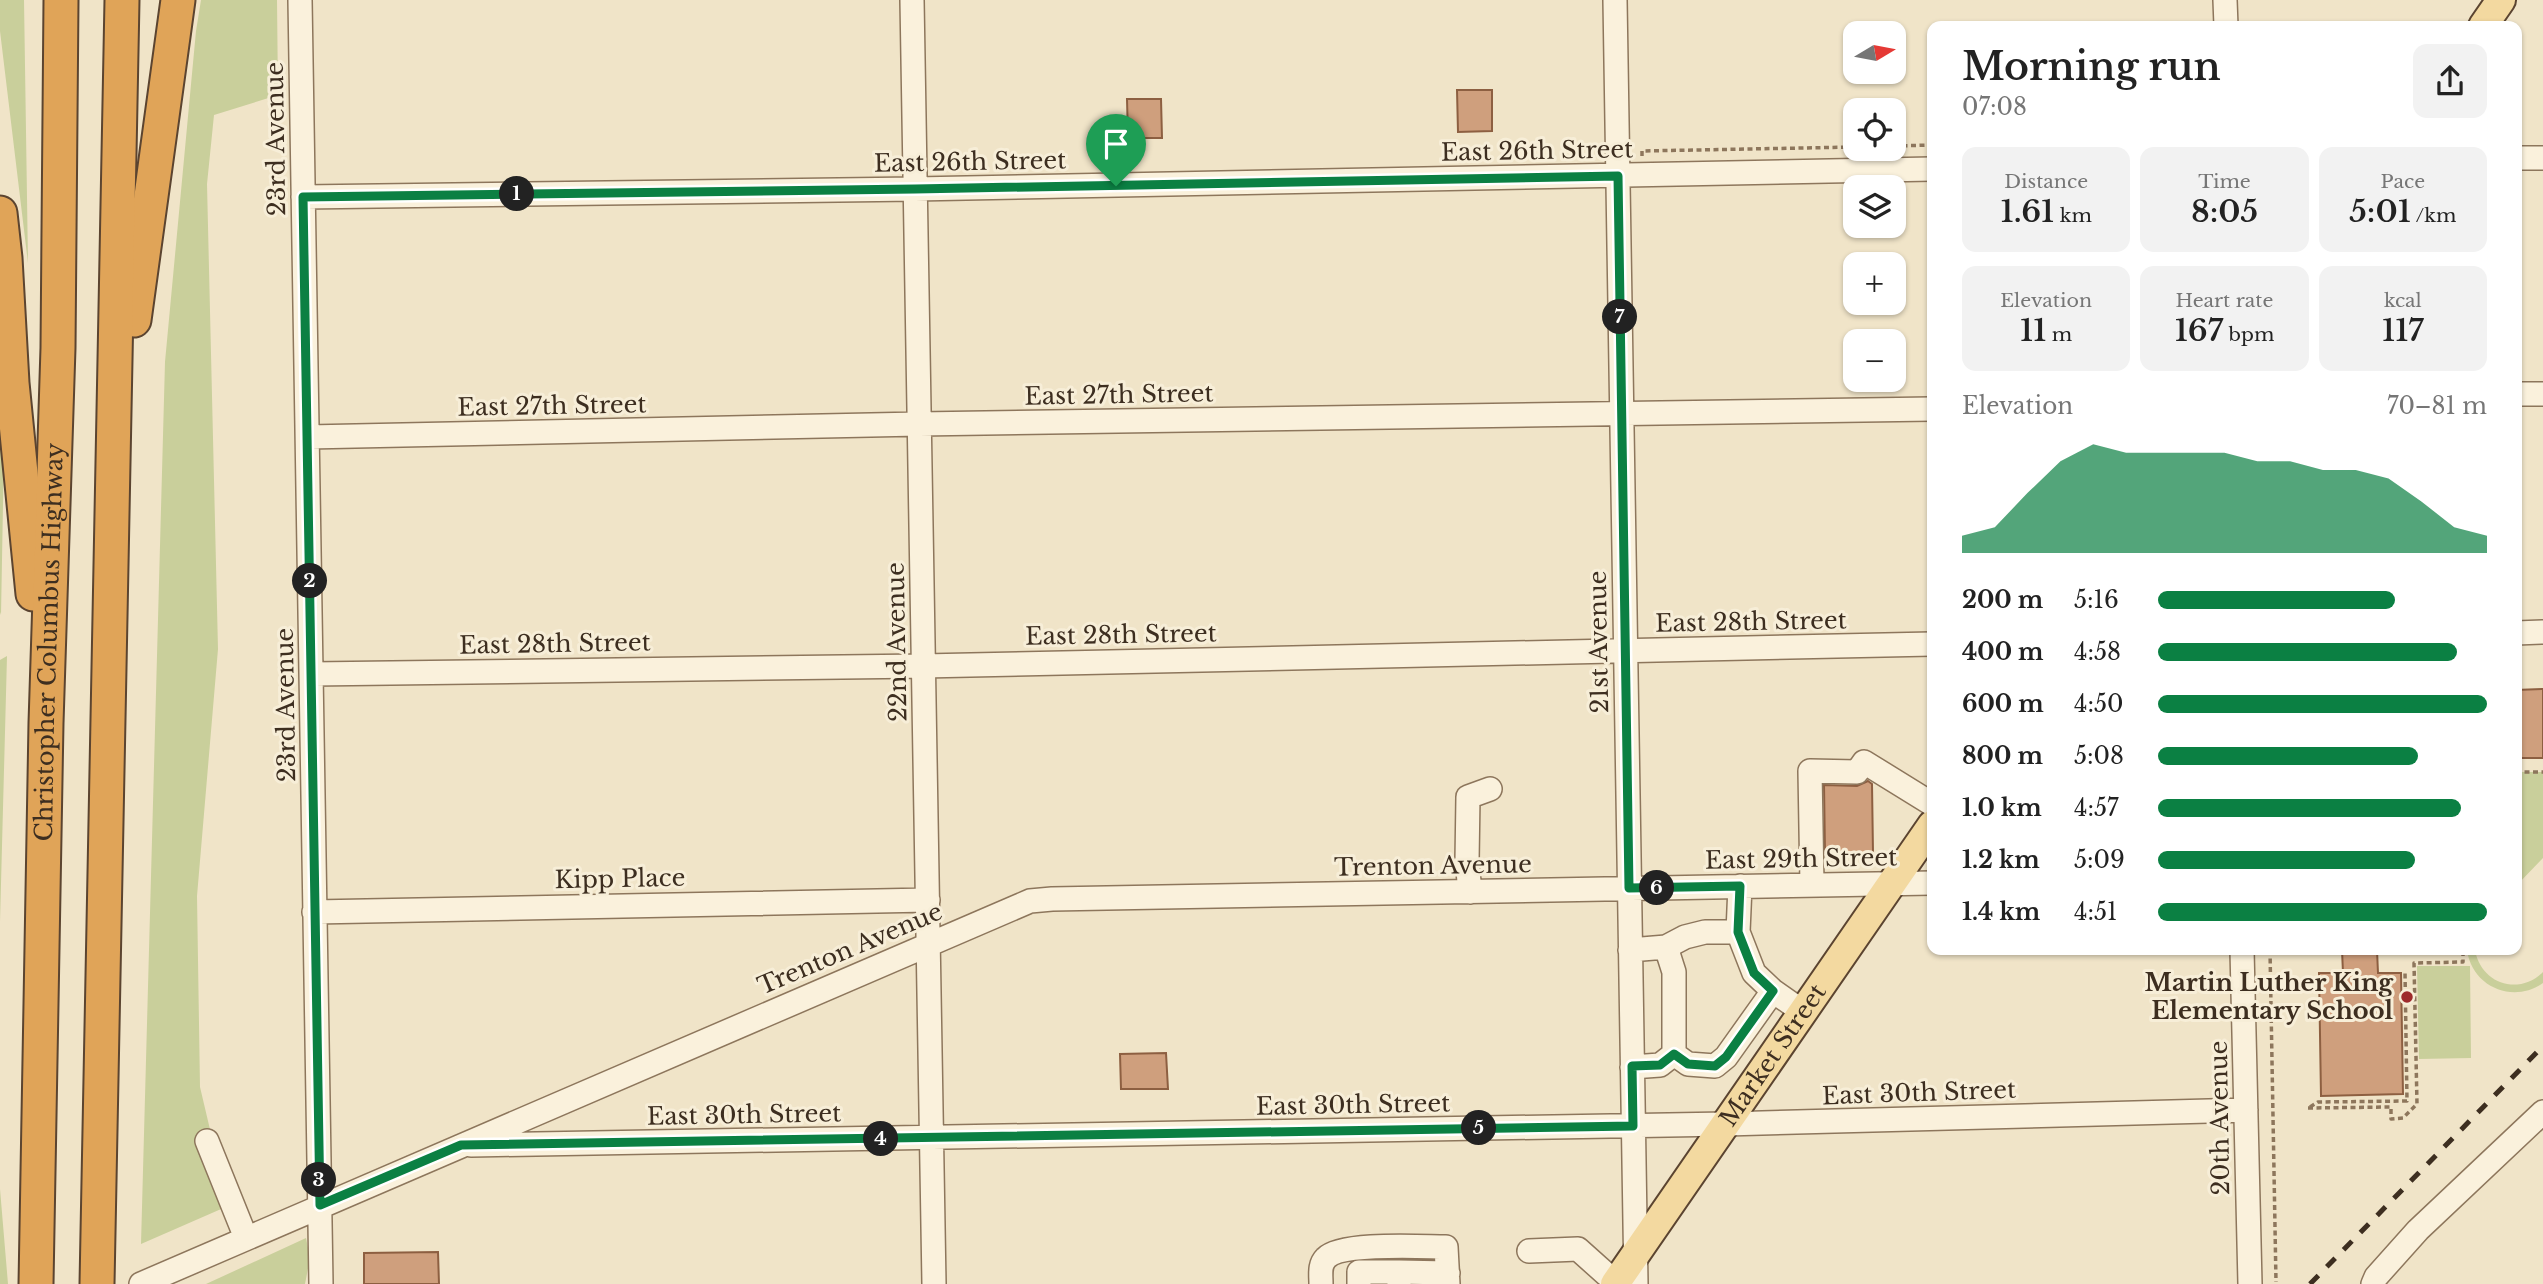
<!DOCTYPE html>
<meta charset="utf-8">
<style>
:root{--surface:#fff;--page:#f2f2f2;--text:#222;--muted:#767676;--accent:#0b8043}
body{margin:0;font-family:"Libre Baskerville",serif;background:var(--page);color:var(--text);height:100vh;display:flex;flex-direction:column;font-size:26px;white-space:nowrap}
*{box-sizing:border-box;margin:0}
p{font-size:23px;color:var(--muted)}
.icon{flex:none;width:38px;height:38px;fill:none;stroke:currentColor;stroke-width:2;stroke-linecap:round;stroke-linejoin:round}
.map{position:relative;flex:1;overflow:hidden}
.drawer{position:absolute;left:1927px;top:21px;width:595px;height:934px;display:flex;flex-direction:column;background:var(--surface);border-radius:14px;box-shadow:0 2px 5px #0004}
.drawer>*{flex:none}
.needle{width:46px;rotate:80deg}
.fabs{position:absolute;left:1843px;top:21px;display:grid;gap:14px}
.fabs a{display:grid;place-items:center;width:63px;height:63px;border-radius:14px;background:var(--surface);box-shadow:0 2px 5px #0004;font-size:35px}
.pin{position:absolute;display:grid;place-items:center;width:60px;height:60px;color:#fff;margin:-72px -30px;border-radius:50% 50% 50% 0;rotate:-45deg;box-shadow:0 0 7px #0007}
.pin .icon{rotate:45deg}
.km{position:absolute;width:35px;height:35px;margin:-18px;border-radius:50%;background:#222;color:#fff;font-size:19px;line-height:35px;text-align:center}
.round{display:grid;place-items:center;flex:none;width:74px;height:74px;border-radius:14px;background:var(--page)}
.summary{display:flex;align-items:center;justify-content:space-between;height:119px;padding:0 35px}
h1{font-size:38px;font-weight:600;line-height:52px}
.stats{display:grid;grid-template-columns:repeat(3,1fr);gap:10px;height:119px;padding:7px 35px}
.stats div{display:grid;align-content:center;border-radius:14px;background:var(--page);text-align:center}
.stats b{font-size:30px;font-weight:600}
.stats small{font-size:19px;font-weight:400}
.stats p{font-size:19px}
.chart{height:196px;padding:14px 35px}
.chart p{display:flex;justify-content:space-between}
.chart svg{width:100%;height:126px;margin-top:7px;fill:var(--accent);opacity:.7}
ul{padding:0 35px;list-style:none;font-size:23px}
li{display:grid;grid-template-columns:112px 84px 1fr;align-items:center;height:52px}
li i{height:18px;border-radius:9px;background:var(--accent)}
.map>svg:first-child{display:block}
.green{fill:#c9cf9b}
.building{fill:#cf9f7d;stroke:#8d5f41;stroke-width:2}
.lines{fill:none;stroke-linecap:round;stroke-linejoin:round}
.minor-casing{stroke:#8d765c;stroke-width:26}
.major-casing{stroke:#5b4430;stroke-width:32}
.highway-casing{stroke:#5b4430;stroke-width:37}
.path{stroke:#8d765c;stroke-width:3.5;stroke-dasharray:5 3.5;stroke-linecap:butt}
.minor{stroke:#faf1dc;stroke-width:23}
.major{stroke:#f3d9a0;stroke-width:28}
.highway{stroke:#e0a458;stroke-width:33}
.rail{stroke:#3d2e20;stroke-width:5;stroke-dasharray:12 12;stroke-linecap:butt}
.route-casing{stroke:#fff;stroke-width:14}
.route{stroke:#0b8043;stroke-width:9}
.poi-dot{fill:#9e2a2b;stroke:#f7eed8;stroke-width:2.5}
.labels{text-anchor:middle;stroke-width:6;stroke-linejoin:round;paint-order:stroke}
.street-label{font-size:24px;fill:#3d2e20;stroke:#f7eed8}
.poi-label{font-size:24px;font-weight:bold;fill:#3d2e20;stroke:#f7eed8;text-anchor:end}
</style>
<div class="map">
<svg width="2543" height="1284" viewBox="0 0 2543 1284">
<rect width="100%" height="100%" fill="#f0e4c8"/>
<path class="green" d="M0 0H24L28 263 0 31Z
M201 0H277L278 95 214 115 207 184 218 649 197 896 200 1087 228 1206 141 1244 165 362 196 31Z
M0 316 5 394 1 615 0 612Z
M7 656 0 922V660Z
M2517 772H2543V858L2517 885Z
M2467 950H2475C2481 984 2519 996 2543 972V983C2513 1004 2472 987 2467 950Z
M2417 966H2470L2471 1058 2419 1059Z
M0 1189 8 1284H0Z
M306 1238 310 1258 305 1284H206Z"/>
<path class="building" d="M1457 90H1492V131L1458 132Z
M1127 99H1161L1162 138H1128Z
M2543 689V758H2516V690Z
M1868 781 1872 784 1873 853H1825L1824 785 1857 786Z
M2342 950H2377L2378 973H2401L2403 1094 2321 1096 2319 973H2343Z
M1166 1053 1168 1089H1121L1120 1054Z
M438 1252 439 1284H364V1253Z"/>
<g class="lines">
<defs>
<path id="minor" d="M300 0 321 1284
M912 0 934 1284
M1615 0 1636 1284
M2225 0 2226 26
M2516 158H2543
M303 197 915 189 1932 169
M2516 394H2543
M308 437 919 424 1932 409
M2516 633 2543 632
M312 674 923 666 1932 644
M1812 885 1810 771 1857 772 1864 762 1932 804
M1740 886 1738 932 1754 973 1773 991 1803 1012
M1470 892 1467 861 1468 797 1490 789
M314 912 928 900
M1630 950 1666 947 1685 937 1705 932H1738
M2242 950 2250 1284
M1674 1054 1688 1064 1715 1066 1726 1057 1773 991
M1632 1067 1660 1065 1674 1054V972L1666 947
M207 1141 246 1238
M471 1145 1726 1124 2246 1110
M1529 1251 1578 1249 1616 1283
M1399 1272 1448 1273
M141 1284 1030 901 1052 899 1932 883
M1321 1284C1321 1274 1319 1265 1326 1258 1341 1242 1422 1247 1446 1247L1448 1284
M1359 1284V1272H1399V1284
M2373 1284 2376 1277 2418 1230 2543 1112"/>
<g id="major">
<path d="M2483 26 2501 0"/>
<path id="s1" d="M1615 1284 1932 825"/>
</g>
<g id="highway">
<path d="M0 213 5 258 12 383 33 594"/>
<path d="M134 320 178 0"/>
<path id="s2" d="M36 1284 46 723 58 348 61 0"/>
<path d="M97 1284 122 0"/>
</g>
</defs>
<use href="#minor" class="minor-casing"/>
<use href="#major" class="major-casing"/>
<use href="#highway" class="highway-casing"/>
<path class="path" d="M1894 146 1932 145
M1642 156V151L1855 147
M2516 772H2543
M2270 950 2276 1282
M2310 1107 2318 1102 2407 1101 2405 972
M2308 1108 2391 1107V1119L2403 1118 2417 1104 2414 963 2463 962V950"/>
<use href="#minor" class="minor"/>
<use href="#major" class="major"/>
<use href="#highway" class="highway"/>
<path class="rail" d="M2310 1284 2543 1046"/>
</g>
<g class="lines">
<defs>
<path id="route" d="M1618 176 1629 888 1740 886 1738 932 1754 973 1773 991 1726 1057 1715 1066 1688 1064 1674 1054 1660 1065 1632 1066 1633 1126 461 1145 320 1205 303 197 915 189Z"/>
</defs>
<use href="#route" class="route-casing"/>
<use href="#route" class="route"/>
</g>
<circle class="poi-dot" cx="2407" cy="997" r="7"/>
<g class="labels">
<g class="street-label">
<text transform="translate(276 139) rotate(-91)" y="8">23rd Avenue</text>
<text transform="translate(1537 151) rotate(-1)" y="8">East 26th Street</text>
<text transform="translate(970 162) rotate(-1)" y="8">East 26th Street</text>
<text transform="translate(1119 395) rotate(-1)" y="8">East 27th Street</text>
<text transform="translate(552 406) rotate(-1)" y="8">East 27th Street</text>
<text transform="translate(1751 622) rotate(-1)" y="8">East 28th Street</text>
<text transform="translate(1121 635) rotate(-1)" y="8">East 28th Street</text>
<text dy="8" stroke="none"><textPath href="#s2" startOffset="642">Christopher Columbus Highway</textPath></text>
<text transform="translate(897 642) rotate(-91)" y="8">22nd Avenue</text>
<text transform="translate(1599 642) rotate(-91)" y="8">21st Avenue</text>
<text transform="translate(555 644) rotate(-1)" y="8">East 28th Street</text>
<text transform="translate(286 705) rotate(-91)" y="8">23rd Avenue</text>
<text transform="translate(1801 859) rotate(-1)" y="8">East 29th Street</text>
<text transform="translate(1433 866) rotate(-1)" y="8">Trenton Avenue</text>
<text transform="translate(620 879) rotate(-1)" y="8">Kipp Place</text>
<text transform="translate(850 949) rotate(-23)" y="8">Trenton Avenue</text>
<text dy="8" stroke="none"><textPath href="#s1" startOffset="278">Market Street</textPath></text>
<text transform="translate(1919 1093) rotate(-2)" y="8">East 30th Street</text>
<text transform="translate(1353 1105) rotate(-1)" y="8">East 30th Street</text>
<text transform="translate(744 1115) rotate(-1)" y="8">East 30th Street</text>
<text transform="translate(2220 1118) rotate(-91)" y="8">20th Avenue</text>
</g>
<g class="poi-label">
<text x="2393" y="991">Martin Luther King<tspan x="2393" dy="28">Elementary School</tspan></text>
</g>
</g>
</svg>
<div class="fabs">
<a><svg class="needle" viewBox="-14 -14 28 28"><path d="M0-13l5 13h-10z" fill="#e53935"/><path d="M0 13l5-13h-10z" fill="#767676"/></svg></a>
<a><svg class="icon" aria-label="locate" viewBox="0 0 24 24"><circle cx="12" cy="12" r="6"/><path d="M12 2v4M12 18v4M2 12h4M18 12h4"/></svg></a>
<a><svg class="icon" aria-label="layers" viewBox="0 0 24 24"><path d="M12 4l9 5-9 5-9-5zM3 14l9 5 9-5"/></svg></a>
<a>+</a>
<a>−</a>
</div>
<div class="pin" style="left:1116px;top:186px;background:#1e9e55"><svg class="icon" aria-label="arrive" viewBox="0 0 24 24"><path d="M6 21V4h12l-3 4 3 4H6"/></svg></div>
<b class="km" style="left:517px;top:194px">1</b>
<b class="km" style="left:310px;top:581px">2</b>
<b class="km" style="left:319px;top:1180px">3</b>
<b class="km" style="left:881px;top:1139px">4</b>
<b class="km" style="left:1479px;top:1128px">5</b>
<b class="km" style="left:1657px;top:888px">6</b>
<b class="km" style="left:1620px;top:317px">7</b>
<section class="drawer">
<div class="summary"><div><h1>Morning run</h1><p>07:08</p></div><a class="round"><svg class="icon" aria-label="share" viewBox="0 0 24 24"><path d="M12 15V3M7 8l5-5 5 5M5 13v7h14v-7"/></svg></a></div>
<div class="stats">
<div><p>Distance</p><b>1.61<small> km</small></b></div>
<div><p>Time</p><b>8:05</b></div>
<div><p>Pace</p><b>5:01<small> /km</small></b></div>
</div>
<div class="stats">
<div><p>Elevation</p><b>11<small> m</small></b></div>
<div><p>Heart rate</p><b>167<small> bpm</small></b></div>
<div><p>kcal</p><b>117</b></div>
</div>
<div class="chart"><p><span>Elevation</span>70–81 m</p>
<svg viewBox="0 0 160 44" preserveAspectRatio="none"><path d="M0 44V38L10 35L20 23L30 12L40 6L50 9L60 9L70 9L80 9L90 12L100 12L110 15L120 15L130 18L140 26L150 35L160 38V44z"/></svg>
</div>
<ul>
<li><b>200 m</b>5:16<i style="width:72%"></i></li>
<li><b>400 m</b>4:58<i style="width:91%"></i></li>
<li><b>600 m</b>4:50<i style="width:100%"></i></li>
<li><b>800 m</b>5:08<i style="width:79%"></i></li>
<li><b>1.0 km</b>4:57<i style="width:92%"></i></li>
<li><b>1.2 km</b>5:09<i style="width:78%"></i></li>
<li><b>1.4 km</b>4:51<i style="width:100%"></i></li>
</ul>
</section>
</div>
